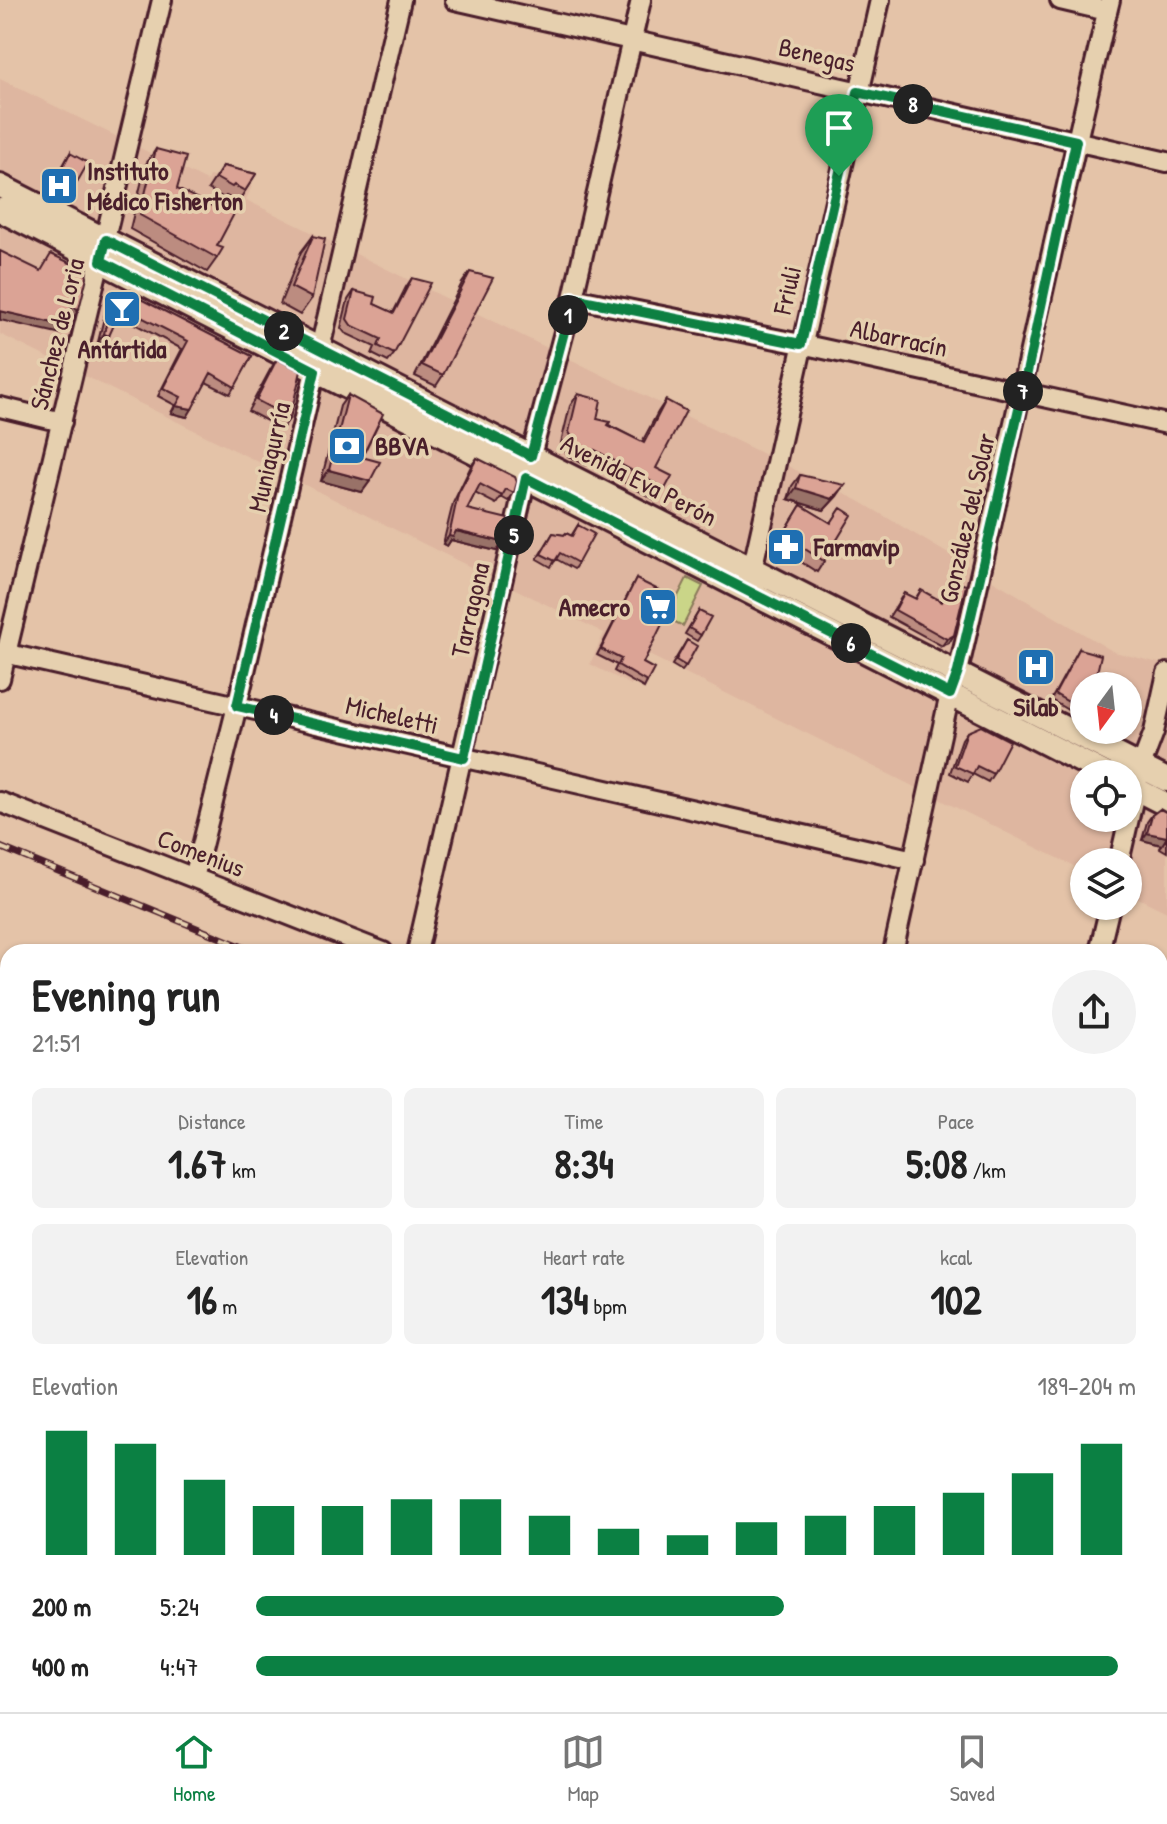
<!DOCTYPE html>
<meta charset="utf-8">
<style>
:root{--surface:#fff;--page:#f2f2f2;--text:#222;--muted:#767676;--line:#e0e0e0;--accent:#0b8043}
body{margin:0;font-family:"Patrick Hand",sans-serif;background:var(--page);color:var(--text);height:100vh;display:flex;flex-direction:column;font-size:30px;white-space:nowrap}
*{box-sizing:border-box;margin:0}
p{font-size:26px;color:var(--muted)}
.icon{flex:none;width:44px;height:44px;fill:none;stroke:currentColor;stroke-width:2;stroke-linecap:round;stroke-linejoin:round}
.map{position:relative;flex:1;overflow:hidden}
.drawer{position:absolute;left:0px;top:944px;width:1168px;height:768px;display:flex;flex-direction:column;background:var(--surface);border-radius:24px 24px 0 0;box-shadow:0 2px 6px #0004}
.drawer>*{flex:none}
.needle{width:52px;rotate:195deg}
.buttons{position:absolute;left:1070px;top:672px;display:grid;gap:16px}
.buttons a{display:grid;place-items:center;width:72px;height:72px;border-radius:50%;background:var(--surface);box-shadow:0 2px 6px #0004;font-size:40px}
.pin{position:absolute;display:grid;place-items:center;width:68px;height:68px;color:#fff;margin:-82px -34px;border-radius:50% 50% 50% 0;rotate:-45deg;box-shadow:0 0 8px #0007}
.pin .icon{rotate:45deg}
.km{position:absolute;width:40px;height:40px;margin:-20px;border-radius:50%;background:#222;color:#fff;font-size:22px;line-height:40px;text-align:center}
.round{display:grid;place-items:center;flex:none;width:84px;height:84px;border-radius:42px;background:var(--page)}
.headline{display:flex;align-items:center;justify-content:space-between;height:136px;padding:0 32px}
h1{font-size:44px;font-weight:800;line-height:60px}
.stats{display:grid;grid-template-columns:repeat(3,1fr);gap:12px;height:136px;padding:8px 32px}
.stats div{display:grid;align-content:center;border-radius:12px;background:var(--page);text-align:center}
.stats b{font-size:40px;font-weight:800}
.stats small{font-size:22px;font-weight:400}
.stats p{font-size:22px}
.chart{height:224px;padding:16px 32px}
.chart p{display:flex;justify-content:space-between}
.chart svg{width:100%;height:144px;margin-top:8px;stroke:var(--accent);stroke-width:6}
ul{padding:0 32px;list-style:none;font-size:26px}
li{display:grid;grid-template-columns:128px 96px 1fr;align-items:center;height:60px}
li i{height:20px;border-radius:10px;background:var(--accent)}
.dock{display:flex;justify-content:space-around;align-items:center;height:112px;border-top:2px solid var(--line);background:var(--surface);font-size:22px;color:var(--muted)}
.dock a{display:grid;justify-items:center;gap:4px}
.dock .active{color:var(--accent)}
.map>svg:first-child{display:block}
.built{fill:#deb6a0;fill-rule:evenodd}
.green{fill:#cad588;stroke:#8a7a5a;stroke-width:2}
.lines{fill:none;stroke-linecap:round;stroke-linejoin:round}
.minor-casing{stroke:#4a1f2b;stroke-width:24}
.major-casing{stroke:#4a1f2b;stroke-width:28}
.path{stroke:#4a1f2b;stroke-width:3;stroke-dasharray:2 6;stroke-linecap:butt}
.minor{stroke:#e6d0af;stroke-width:18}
.major{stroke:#e6d0af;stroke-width:22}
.rail-casing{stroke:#4a1f2b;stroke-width:7}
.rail{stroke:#e6d0af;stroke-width:4;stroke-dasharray:12;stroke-linecap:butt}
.wall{fill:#bc8c80;stroke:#4a1f2b;stroke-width:2}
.shaded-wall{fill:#997268;stroke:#4a1f2b;stroke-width:2}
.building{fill:#dba395;stroke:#4a1f2b;stroke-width:2}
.route-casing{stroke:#fff;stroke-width:16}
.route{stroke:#0b8043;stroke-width:10}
.labels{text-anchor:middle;stroke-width:7;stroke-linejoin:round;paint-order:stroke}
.street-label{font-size:26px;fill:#4a1f2b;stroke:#e6d0af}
.poi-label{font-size:26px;font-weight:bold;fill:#4a1f2b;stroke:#e6d0af;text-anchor:start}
</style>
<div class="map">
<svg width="1167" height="1712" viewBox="0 0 1167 1712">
<rect width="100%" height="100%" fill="#e4c3a8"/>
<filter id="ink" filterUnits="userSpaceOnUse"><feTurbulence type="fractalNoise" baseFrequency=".0125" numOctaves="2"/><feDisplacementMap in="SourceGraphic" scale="16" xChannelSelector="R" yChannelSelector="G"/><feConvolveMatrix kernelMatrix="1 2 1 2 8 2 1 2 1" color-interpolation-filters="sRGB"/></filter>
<g filter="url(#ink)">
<path class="built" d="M0 79 207 181 209 176 252 186 246 200 859 501 1114 652 1167 665V912L1128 893V862H1084V871L647 654 631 685 590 664 604 633 0 334ZM1084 686H1128V730H1084ZM1084 774H1128V818H1084Z"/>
<path class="green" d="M687 578 703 586 683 626 667 618Z
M1160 1178 1167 1180V1454L1160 1452Z
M1167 1572V1712H943L954 1704H1160V1576Z"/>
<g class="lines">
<defs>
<path id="minor" d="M455 0 1167 162
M1060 0 1107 11
M573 298 801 344 1167 424
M0 407 62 422
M750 579 880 0
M0 652 914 860
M0 679 162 0
M0 802 383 952
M1119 862 1141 766 1154 732 1167 673
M194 878 237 706 401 0
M417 952 531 456 573 298 641 0
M893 952 950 694 958 672C1010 448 1056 223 1110 0
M1099 952 1110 906
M1160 1178 1167 1180
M0 1181 8 1183
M1160 1452 1167 1454
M0 1491 8 1493
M1160 1576 1167 1572
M912 1704 942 1711
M240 1712 242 1704
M726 1712 728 1704"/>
<path id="major" d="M0 186 1167 780
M0 210 1106 774
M1128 785 1167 805"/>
</defs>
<use href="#minor" class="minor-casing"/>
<use href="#major" class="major-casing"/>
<path class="path" d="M1160 1377 1167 1360"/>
<use href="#minor" class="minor"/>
<use href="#major" class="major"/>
<defs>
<path id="rail" d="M0 847 255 952
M1160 1327 1167 1329"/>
</defs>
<use href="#rail" class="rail-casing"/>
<use href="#rail" class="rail"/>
</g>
<path class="wall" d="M156 149 177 189 217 246V258L207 272 130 229 146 164Z
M70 153 71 193 67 199 50 189Z
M223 166 256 174 238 202 226 196 224 198 208 189Z
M313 236 312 298 300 315 280 304 301 252Z
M470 272 443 375 436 386 415 376 462 283Z
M412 278 394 354 388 362 372 354 375 347 345 333 341 328 348 300 354 291 374 304 393 313 406 287Z
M113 294 252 356 230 394 206 382 187 417 171 413 175 405 158 396 182 349 118 315 103 344 98 342 108 302Z
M277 359 290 418 282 429 248 411 270 370Z
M578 394 597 419 642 442 658 412 666 400 656 468 665 489 657 501 588 462 586 465 568 456 561 443 570 406Z
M348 395 362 457 370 481 362 492 321 481 340 406Z
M477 458 514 493 508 501 501 497 496 504 475 493 467 509 503 542 497 551 451 540 447 546 443 544 453 503 471 466Z
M800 475 837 496 824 510 788 499 792 486Z
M801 505 831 523 841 508 824 561 817 572 776 546Z
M578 525V563L574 569 556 559 551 567 537 559 553 533 564 535 566 533 571 536Z
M636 579 643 663 647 682 644 688 614 671 617 665 597 655Z
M954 582 949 643 942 646 889 617 904 593 915 599 921 590 941 601Z
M699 611 701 635 697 641 685 634Z
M687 640 686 666 682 671 672 665Z
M1079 649 1084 686 1083 719 1051 700Z
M967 732 993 774 988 782 973 774 968 782 950 773 962 739Z
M1167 813V852L1160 848 1162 845 1142 840 1147 822 1152 815Z"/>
<path class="shaded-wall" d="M71 307 79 309 74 317 66 315Z
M0 311 67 326 62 334 0 320Z
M104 334 109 336 103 344 98 342Z
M176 406 192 409 187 417 171 413Z
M329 470 370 481 362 492 321 481Z
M845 485 837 496 824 510 788 499 796 488Z
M456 531 503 542 497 551 451 540 447 546 443 544 449 536Z
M954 635 949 643 942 646 947 639Z
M1147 833 1167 837 1162 845 1142 840Z"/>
<path class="building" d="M156 149 186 157 177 189 216 208 218 203 235 212 217 246 223 248 217 258 140 215Z
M70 153 88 163 71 193 54 184Z
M223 166 256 174 245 191 234 185 232 187 216 178Z
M313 236 325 239 312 298 291 287Z
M0 251 41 271 51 254 85 270 87 277 79 309 71 307 67 326 0 311Z
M470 272 493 278 443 375 422 365Z
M412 278 431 283 394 354 378 346 381 339 351 325 347 319 354 291 376 297 374 304 394 313Z
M123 290 252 356 235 387 211 373 192 409 176 406 181 397 163 388 188 341 122 307 109 336 104 334 113 294Z
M277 359 301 371 290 418 256 400Z
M578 394 601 400 597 419 610 422 608 425 644 443 666 400 686 411 656 468 672 476 665 489 595 450 594 453 576 444 569 432Z
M348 395 383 414 362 457 380 462 370 481 329 470Z
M477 458 515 477 517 482 514 493 506 489 502 496 480 484 467 509 508 519 503 542 456 531 453 537 449 536 458 494Z
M800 475 845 485 832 499 796 488Z
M801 505 831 523 841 508 852 515 824 561 783 535Z
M578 525 594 534 578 563 560 553 555 561 541 554 553 533 564 535 566 533 572 536Z
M636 579 675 598 643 663 654 669 647 682 618 665 621 659 601 649Z
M954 582 966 585 954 635 947 639 895 610 904 593 916 599 921 590 942 602Z
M699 611 711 617 701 635 689 628Z
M687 640 697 646 686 666 676 660Z
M1079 649 1101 655 1094 686H1084V711L1055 694Z
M981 726 1010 741 993 774 977 766 973 774 955 766 967 732Z
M1160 809 1167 813V842L1165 841 1167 837 1147 833 1152 815Z"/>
</g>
<g class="lines" filter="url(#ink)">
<defs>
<path id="route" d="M858 92 1076 141 1023 391 958 672 950 694 526 478 464 758 237 706 315 371 101 261 106 240 531 456 573 298 801 344Z"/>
</defs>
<use href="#route" class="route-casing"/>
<use href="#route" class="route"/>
</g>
<defs>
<symbol id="hospital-square" viewBox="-11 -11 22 22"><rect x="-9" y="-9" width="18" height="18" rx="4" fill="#1f6fb2" stroke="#e6d0af"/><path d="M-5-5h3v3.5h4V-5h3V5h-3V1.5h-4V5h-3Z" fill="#fff"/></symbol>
<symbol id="bar-square" viewBox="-11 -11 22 22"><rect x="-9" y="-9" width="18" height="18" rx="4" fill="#1f6fb2" stroke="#e6d0af"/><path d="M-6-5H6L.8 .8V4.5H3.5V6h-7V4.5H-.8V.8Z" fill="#fff"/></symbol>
<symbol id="bank-square" viewBox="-11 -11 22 22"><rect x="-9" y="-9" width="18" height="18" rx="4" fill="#1f6fb2" stroke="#e6d0af"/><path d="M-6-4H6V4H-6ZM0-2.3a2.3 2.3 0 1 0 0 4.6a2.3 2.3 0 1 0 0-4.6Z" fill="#fff"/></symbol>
<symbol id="pharmacy-square" viewBox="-11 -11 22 22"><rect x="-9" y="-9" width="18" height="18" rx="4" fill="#1f6fb2" stroke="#e6d0af"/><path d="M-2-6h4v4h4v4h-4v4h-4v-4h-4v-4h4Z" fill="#fff"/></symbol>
<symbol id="supermarket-square" viewBox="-11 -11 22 22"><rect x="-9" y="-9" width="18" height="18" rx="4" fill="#1f6fb2" stroke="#e6d0af"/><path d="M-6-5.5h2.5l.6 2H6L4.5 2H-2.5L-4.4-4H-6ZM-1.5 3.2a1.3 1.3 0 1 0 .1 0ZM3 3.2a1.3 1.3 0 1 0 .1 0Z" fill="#fff"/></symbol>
</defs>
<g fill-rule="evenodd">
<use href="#hospital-square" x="37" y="164" width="44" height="44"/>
<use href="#bar-square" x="100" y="287" width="44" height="44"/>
<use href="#bank-square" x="325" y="424" width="44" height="44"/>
<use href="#pharmacy-square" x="764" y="525" width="44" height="44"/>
<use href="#supermarket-square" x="636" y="585" width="44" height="44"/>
<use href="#hospital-square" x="1014" y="645" width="44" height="44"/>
</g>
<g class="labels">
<g class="street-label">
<text transform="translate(817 55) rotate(13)" y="9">Benegas</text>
<text transform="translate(787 290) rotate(-77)" y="9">Friuli</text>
<text transform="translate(57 334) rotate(-76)" y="9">Sánchez de Loria</text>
<text transform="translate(899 338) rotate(12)" y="9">Albarracín</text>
<text transform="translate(269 457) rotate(-77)" y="9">Muniagurría</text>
<text transform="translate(639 480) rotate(27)" y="9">Avenida Eva Perón</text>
<text transform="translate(967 518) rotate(-77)" y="9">González del Solar</text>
<text transform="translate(470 610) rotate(-77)" y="9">Tarragona</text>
<text transform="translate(392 715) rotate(13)" y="9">Micheletti</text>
<text transform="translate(201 853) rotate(21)" y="9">Comenius</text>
</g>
<g class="poi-label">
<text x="87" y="180">Instituto<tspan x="87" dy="30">Médico Fisherton</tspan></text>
<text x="122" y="358" text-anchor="middle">Antártida</text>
<text x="375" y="455">BBVA</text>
<text x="814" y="556">Farmavip</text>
<text x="630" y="616" text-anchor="end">Amecro</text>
<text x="1036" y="716" text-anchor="middle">Silab</text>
</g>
</g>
</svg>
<div class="buttons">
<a><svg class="needle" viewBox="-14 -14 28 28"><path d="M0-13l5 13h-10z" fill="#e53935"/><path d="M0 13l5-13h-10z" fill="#767676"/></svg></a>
<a><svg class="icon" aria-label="locate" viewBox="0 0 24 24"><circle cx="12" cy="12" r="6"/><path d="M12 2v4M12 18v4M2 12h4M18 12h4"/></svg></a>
<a><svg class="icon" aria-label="layers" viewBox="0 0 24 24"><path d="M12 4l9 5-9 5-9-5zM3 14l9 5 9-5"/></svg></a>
</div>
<div class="pin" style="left:839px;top:176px;background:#1e9e55"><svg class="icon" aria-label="arrive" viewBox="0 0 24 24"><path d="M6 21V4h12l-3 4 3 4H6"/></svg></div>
<b class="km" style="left:568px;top:315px">1</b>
<b class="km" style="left:284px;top:331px">2</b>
<b class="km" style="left:274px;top:715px">4</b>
<b class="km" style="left:514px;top:535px">5</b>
<b class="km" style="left:851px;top:643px">6</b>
<b class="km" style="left:1023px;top:391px">7</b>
<b class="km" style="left:913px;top:104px">8</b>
<section class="drawer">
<div class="headline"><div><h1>Evening run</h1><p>21:51</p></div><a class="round"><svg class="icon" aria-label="share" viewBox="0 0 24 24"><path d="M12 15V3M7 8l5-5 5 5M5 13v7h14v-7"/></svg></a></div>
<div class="stats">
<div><p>Distance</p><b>1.67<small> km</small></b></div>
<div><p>Time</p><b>8:34</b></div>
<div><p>Pace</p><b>5:08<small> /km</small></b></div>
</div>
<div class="stats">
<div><p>Elevation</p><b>16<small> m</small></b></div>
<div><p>Heart rate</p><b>134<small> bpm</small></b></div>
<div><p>kcal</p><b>102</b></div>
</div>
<div class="chart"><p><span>Elevation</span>189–204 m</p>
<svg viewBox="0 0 160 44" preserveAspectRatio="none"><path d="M5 44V6M15 44V10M25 44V21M35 44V29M45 44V29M55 44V27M65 44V27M75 44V32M85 44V36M95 44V38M105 44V34M115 44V32M125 44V29M135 44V25M145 44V19M155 44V10"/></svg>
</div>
<ul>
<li><b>200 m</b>5:24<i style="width:60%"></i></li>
<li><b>400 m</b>4:47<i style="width:98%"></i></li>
</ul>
</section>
</div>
<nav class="dock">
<a class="active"><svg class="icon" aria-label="home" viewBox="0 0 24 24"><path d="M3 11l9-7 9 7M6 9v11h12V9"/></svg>Home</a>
<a><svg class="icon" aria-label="map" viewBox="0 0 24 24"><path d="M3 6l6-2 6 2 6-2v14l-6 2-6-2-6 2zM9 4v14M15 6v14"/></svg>Map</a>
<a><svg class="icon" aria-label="saved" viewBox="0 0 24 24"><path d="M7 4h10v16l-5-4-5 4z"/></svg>Saved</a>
</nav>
